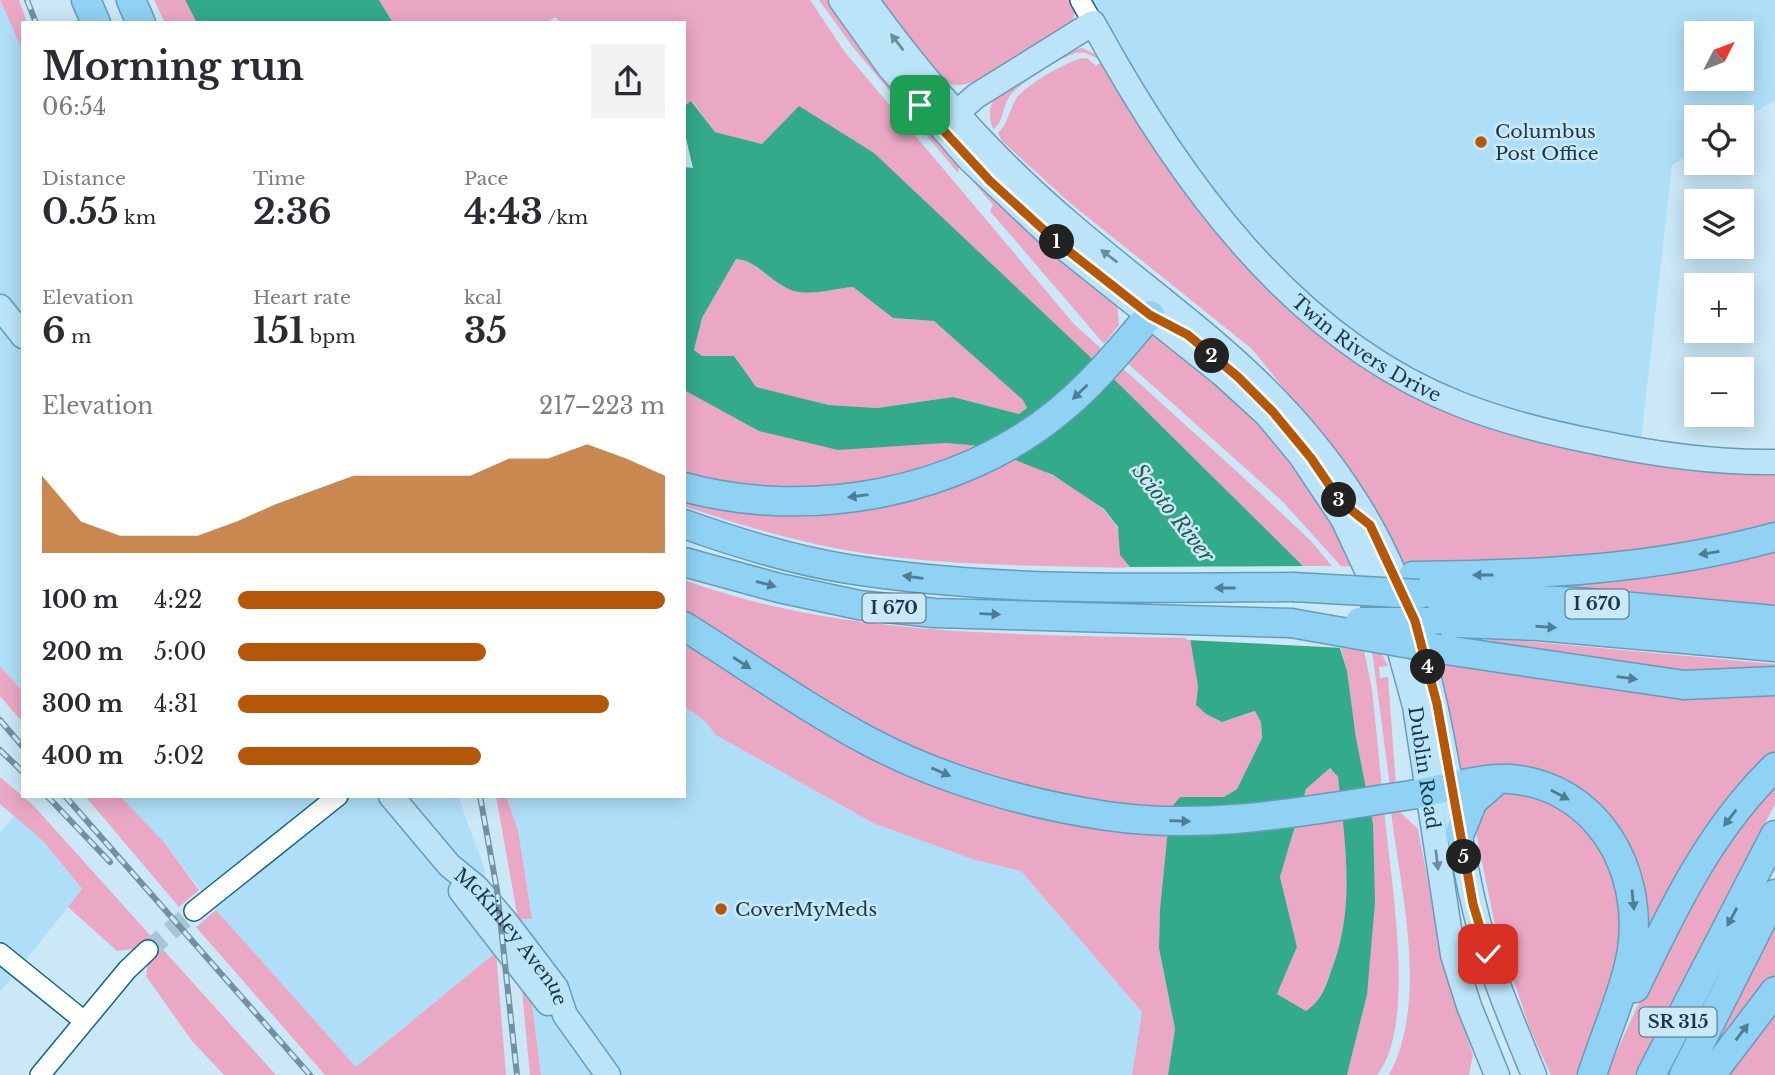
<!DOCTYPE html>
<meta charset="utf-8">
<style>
:root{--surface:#fff;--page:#f2f2f3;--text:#2b2b33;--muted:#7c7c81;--accent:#b55708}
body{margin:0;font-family:"Libre Baskerville",serif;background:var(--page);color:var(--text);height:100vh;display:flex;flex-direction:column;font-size:26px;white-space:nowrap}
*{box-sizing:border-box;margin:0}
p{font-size:23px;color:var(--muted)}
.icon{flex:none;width:38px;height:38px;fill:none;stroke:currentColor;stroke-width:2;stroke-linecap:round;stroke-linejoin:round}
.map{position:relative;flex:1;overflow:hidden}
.details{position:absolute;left:21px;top:21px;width:665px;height:777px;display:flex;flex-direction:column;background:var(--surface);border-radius:0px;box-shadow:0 4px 18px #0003}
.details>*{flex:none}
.needle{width:46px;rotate:48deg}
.tools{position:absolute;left:1684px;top:21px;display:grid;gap:14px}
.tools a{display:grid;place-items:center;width:70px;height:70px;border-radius:0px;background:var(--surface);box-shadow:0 4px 18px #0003;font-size:35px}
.pin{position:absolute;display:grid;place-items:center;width:60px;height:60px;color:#fff;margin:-30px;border-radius:14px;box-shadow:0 4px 10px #0006}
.km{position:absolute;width:35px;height:35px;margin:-18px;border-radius:50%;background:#222;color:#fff;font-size:19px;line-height:35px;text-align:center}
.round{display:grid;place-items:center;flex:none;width:74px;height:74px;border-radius:0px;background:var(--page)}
.overview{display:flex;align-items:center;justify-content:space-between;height:119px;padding:0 21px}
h1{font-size:38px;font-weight:700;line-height:52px}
.stats{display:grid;grid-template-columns:repeat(3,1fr);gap:10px;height:119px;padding:7px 21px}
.stats div{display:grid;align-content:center}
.stats b{font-size:35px;font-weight:700}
.stats small{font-size:19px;font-weight:400}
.stats p{font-size:19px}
.chart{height:196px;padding:14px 21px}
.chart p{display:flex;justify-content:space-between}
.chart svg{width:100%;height:126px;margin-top:7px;fill:var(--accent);opacity:.7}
ul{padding:0 21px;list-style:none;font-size:23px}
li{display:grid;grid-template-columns:112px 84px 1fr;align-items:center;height:52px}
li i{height:18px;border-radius:9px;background:var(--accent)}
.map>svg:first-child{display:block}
.built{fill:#afdff8;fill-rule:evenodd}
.green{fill:#eba8c5}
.water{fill:#33aa8a;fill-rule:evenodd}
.pier{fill:#cbe8f7}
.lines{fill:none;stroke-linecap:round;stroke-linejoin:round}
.minor-tunnel{stroke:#a7c5d4;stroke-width:19;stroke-dasharray:19 10;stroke-linecap:butt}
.minor-casing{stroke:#116586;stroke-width:22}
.major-casing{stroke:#669cb7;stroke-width:27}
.highway-casing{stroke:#669cb7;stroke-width:31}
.minor{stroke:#fff;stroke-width:19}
.major{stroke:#bce4f8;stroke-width:24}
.highway{stroke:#8fd2f3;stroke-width:28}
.rail-casing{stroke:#72909f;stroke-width:6}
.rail{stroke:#cbe8f7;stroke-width:3.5;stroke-dasharray:10;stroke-linecap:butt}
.highway-bridge-casing{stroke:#669cb7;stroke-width:31;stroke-linecap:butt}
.highway-bridge{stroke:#8fd2f3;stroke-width:28}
.oneway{fill:#6a8ea0}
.oneway2{fill:#4e7d94}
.route-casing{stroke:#fff;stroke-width:14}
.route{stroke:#b55708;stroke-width:9}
.poi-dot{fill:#b55708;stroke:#cbe8f7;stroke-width:2.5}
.labels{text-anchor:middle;stroke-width:5;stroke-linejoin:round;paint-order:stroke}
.shield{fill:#cbe8f7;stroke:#4e6d7c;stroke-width:2}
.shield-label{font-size:18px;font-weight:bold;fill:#193847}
.poi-label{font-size:19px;fill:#193847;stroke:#cbe8f7;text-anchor:start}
.street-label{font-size:19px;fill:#193847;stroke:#cbe8f7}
.water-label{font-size:21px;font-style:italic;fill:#215e4d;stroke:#cbe8f7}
</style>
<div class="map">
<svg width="1775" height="1075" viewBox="0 0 1775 1075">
<rect width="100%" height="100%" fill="#cbe8f7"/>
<path class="built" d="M1070 0H1775V100L1741 121V117H1696V150L1672 165 1639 458 1595 450 1320 331ZM1696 33H1741V79H1696Z
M0 1 23 52V692L0 666Z
M684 706 705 721 717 735 873 823 972 859 1021 871 1142 1012 1132 1075H541L532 1005 522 991 518 919H532L518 830 506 796H684Z
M120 796H458L484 868 496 952 356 1067 216 910 164 842Z
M14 816 43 841 82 890 0 992V833Z"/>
<path class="green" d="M0 0H19L27 23H23V52Z
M154 0H185L197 23H165Z
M379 0H810L844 51 1074 324 1244 478 1311 541 1332 566H1303L1122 387 1015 288 763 144 715 132 692 101 684 106V23H562L555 17 546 23H393Z
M819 0H829L959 165 958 173 852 46Z
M877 0H1070L1076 10 1071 25 975 81C963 86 956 86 944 83Z
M1082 48 1099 56 1097 58C1090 55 1084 51 1076 53 1063 56 1017 85 1010 96 1002 106 1004 123 993 129 989 119 988 106 996 97 1004 88 1071 49 1082 48Z
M1087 58 1096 66 1104 60 1203 211 1446 408 1775 470V527L1610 558 1403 566 1347 467 1252 349 1070 203 1002 141 998 133C1008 123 1009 111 1016 99 1022 87 1074 56 1087 58Z
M965 172 1117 304 1119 325 1104 344 990 211 993 205Z
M736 259C759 260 773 288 798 292 814 295 837 288 853 287L893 318 934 321 1024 400 1027 408 1019 414 953 397 877 408 829 405 755 387 734 356H702L694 350 702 318Z
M1150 333 1158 335C1185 358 1215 380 1241 405 1290 452 1324 507 1356 567L1341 566 1281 500 1125 361Z
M684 390 945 443 981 446C958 455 935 466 911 474 839 499 758 488 684 475Z
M1016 458C1049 474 1094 492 1115 524 1125 539 1113 547 1131 568 1055 566 978 566 902 558 828 551 754 530 684 506V497L978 476Z
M1775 545V605L1527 586Z
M684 580C842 638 1025 634 1191 638L1198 686 1196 705 1206 714 1222 722 1256 711 1261 722 1262 738 1237 789 1225 797H1180L1170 810 1160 909 1159 948 1175 1029 1168 1075H1132L1142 1012 1021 871 972 859 873 823 716 735 705 721 684 706V641C745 680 806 722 870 755 952 798 1043 820 1134 833L1133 808C949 790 836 711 684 617Z
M1490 638 1775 664V674L1705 678 1488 646Z
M1341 648 1364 650 1372 689C1377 735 1381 781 1386 828 1392 888 1416 1027 1377 1075H1347L1367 995 1356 738 1347 672Z
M1372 651 1381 652 1388 666 1379 667 1380 678 1388 677 1396 785 1390 786Z
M1436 660 1775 691V753L1643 953 1605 820 1465 775 1457 760Z
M0 666 23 692V723L0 696Z
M1330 768 1338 777C1345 843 1356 908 1331 971 1324 989 1321 1000 1306 1011L1277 994 1297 947 1280 877 1306 789Z
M1775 776V804L1635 1075H1606L1686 900Z
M0 777 33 805 276 1075H224L192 1041 146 976 148 962 133 949 117 951 68 907 82 889 43 841 0 804Z
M1519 788 1566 809 1610 857 1625 927 1611 988 1576 1075H1551L1530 1029 1495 925 1475 828 1483 797Z
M85 796H120L164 842 199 890 179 907Z
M496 796H506L518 830 532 919H518Z
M1391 812 1401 813 1418 829 1443 961 1473 1055 1469 1075H1389C1429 1001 1401 892 1391 812Z
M216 910 356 1067 496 952 506 1075H325L196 927Z
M1775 922V978L1696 1075Z
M522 991 532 1005 541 1075H530Z
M1775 1005V1075H1723Z"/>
<path class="water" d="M185 0H379L393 23H197Z
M691 101 715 132 762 144 799 106 874 153 1122 387 1303 566 1328 609 1347 671 1356 738 1373 824 1375 902 1367 995 1347 1075H1168L1175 1029 1159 948 1160 909 1170 809 1180 797H1224L1237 789 1262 738 1261 722 1255 711 1222 722 1206 714 1196 705 1198 686 1190 638 1120 555 1118 527 1104 509 1053 475 980 446 945 443 838 450 759 431 684 390V167L693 168 684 130V106ZM736 259C759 260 773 287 798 292 814 295 837 288 853 287L893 318 934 321 1023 400 1027 408 1019 414 953 397 877 408 829 405 756 387 734 356H702L694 350 702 318ZM1330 768 1338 777C1345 843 1356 908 1331 971 1325 989 1321 1000 1306 1011L1277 994 1297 947 1280 877 1306 789Z"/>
<path class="pier" d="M1307 566 1331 607 1344 648 1187 640 1125 567Z"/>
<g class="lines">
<path class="minor-tunnel" d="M148 950 194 911"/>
<defs>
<path id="minor" d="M1080 0 1093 23
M194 911 338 796
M0 953 84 1021
M40 1075 127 970 148 950"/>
<g id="major">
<path id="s1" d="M841 0 889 67 970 160 1057 242 1221 373 1267 415 1301 456 1343 519 1393 626 1415 706 1453 955 1469 1006 1497 1075"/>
<path d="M866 0C925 82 991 157 1069 223 1178 317 1280 378 1359 506 1438 634 1441 760 1473 901 1486 961 1511 1019 1534 1075"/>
<path id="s2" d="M944 124 976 96 1093 23C1177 177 1290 337 1459 404 1502 421 1546 432 1591 441 1652 454 1713 463 1775 462"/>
<path d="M0 307 23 336"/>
<path id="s3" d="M391 796 449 865 477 888 505 921 556 988 565 1015 608 1075"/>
<path d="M461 891 548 1003"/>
</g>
<path id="highway" d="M86 0 96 23
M131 0 141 23
M684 487C808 521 958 494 1058 412 1093 384 1121 349 1150 315
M684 524C737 543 793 560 848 569 995 592 1144 588 1293 587
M684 562 779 588 859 605 934 613 1291 623
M1413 576C1536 575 1656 570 1775 537
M1419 594 1577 602 1775 620
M1429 622 1538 626 1775 647
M684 626C746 665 806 708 870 742 942 780 1027 804 1107 816 1210 831 1310 810 1411 795 1438 790 1484 777 1510 779 1597 786 1644 869 1632 950 1626 988 1604 1037 1592 1075
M1439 649 1684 685 1775 681
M1460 833 1473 801 1497 780
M1635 988C1673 908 1711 829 1775 767
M1651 1075 1775 835
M1684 1075 1775 894
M1711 1075 1775 991"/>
</defs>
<use href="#minor" class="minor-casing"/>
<use href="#major" class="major-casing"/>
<use href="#highway" class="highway-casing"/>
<use href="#minor" class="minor"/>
<use href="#major" class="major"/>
<use href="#highway" class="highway"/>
<defs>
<path id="rail" d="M27 0 36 23
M0 720 23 747
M0 750 23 772
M47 796 110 862
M65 796 310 1075
M480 796 497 890 517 1075"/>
</defs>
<use href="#rail" class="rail-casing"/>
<use href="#rail" class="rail"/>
<defs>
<path id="highway-bridge" d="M1293 587 1419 594
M1360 622H1429
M1291 623 1439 649"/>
</defs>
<use href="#highway-bridge" class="highway-bridge-casing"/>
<use href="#highway-bridge" class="highway-bridge"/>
</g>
<defs><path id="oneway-solid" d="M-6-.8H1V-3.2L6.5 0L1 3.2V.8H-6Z" transform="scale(1.75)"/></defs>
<g class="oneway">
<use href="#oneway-solid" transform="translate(897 42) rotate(-128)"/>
<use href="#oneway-solid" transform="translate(1109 256) rotate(-142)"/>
<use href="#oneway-solid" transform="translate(1437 860) rotate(83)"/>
</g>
<g class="oneway2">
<use href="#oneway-solid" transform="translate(1080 392) rotate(136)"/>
<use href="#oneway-solid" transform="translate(858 496) rotate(173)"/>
<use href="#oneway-solid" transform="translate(1709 553) rotate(171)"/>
<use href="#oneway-solid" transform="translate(1483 575) rotate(180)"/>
<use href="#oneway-solid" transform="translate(913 577) rotate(-173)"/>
<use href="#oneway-solid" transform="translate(766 584) rotate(15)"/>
<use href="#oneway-solid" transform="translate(1225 588) rotate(180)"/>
<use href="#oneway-solid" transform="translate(990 614) rotate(2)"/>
<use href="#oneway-solid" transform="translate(1546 627) rotate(4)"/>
<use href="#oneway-solid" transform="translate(742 663) rotate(33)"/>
<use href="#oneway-solid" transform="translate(1627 678) rotate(7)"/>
<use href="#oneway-solid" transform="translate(941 772) rotate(23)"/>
<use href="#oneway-solid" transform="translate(1560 795) rotate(28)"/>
<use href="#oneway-solid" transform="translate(1730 818) rotate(127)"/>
<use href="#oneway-solid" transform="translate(1180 821) rotate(2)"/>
<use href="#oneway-solid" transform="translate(1633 900) rotate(84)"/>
<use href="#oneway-solid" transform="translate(1732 917) rotate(118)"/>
<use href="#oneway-solid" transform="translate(1742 1032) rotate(-53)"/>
</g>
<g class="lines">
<defs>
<path id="route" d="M920 105 990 181 1057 242 1150 315 1188 335 1238 377 1273 412 1311 458 1340 501 1370 525 1415 621 1437 704 1473 904 1488 954"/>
</defs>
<use href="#route" class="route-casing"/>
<use href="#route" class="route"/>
</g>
<g class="poi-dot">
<circle cx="1481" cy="142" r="7"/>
<circle cx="721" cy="909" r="7"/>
</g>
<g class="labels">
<g class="shield">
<rect x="1565.5" y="589.5" width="63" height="29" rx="5"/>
<rect x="862.5" y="593.5" width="63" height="29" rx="5"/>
<rect x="1639.5" y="1007.5" width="77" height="29" rx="5"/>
</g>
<g class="shield-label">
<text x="1597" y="610">I 670</text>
<text x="894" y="614">I 670</text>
<text x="1678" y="1028">SR 315</text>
</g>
<g class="poi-label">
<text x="1495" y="138">Columbus<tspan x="1495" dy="22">Post Office</tspan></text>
<text x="735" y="916">CoverMyMeds</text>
</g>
<g class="street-label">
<text dy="7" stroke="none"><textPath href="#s2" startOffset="611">Twin Rivers Drive</textPath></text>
<text dy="7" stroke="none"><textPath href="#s1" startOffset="990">Dublin Road</textPath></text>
<text dy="7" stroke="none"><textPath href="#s3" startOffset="186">McKinley Avenue</textPath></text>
</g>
<g class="water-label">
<text transform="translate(1173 513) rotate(52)" y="7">Scioto River</text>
</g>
</g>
</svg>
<div class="tools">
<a><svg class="needle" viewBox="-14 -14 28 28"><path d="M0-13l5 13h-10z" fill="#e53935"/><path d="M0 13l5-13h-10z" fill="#7c7c81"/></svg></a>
<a><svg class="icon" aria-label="locate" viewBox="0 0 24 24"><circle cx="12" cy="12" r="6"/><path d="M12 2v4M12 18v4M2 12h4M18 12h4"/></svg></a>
<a><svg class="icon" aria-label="layers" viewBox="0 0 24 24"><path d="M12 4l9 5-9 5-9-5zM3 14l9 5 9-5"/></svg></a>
<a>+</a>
<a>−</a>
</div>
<div class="pin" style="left:920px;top:105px;background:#1e9e55"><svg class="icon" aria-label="arrive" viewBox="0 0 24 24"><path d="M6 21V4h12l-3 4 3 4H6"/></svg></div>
<div class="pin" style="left:1488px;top:954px;background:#d93025"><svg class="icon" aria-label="check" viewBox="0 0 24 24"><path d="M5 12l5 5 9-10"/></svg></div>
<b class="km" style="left:1057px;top:242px">1</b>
<b class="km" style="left:1212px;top:356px">2</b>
<b class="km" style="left:1339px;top:500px">3</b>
<b class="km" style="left:1428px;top:667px">4</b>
<b class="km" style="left:1464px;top:857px">5</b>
<section class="details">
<div class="overview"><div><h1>Morning run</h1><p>06:54</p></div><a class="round"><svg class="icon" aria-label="share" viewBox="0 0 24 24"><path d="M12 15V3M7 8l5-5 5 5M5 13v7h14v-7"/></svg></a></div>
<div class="stats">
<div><p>Distance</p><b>0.55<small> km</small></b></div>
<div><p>Time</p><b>2:36</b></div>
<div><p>Pace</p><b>4:43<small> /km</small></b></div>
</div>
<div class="stats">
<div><p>Elevation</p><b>6<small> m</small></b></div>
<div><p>Heart rate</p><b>151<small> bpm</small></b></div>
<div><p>kcal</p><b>35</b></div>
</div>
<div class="chart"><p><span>Elevation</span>217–223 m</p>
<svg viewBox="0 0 160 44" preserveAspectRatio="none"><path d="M0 44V17L10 33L20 38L30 38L40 38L50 33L60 27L70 22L80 17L90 17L100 17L110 17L120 11L130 11L140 6L150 11L160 17V44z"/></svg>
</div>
<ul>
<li><b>100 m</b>4:22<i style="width:100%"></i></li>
<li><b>200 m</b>5:00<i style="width:58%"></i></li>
<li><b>300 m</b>4:31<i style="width:87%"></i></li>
<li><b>400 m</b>5:02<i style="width:57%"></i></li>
</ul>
</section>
</div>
